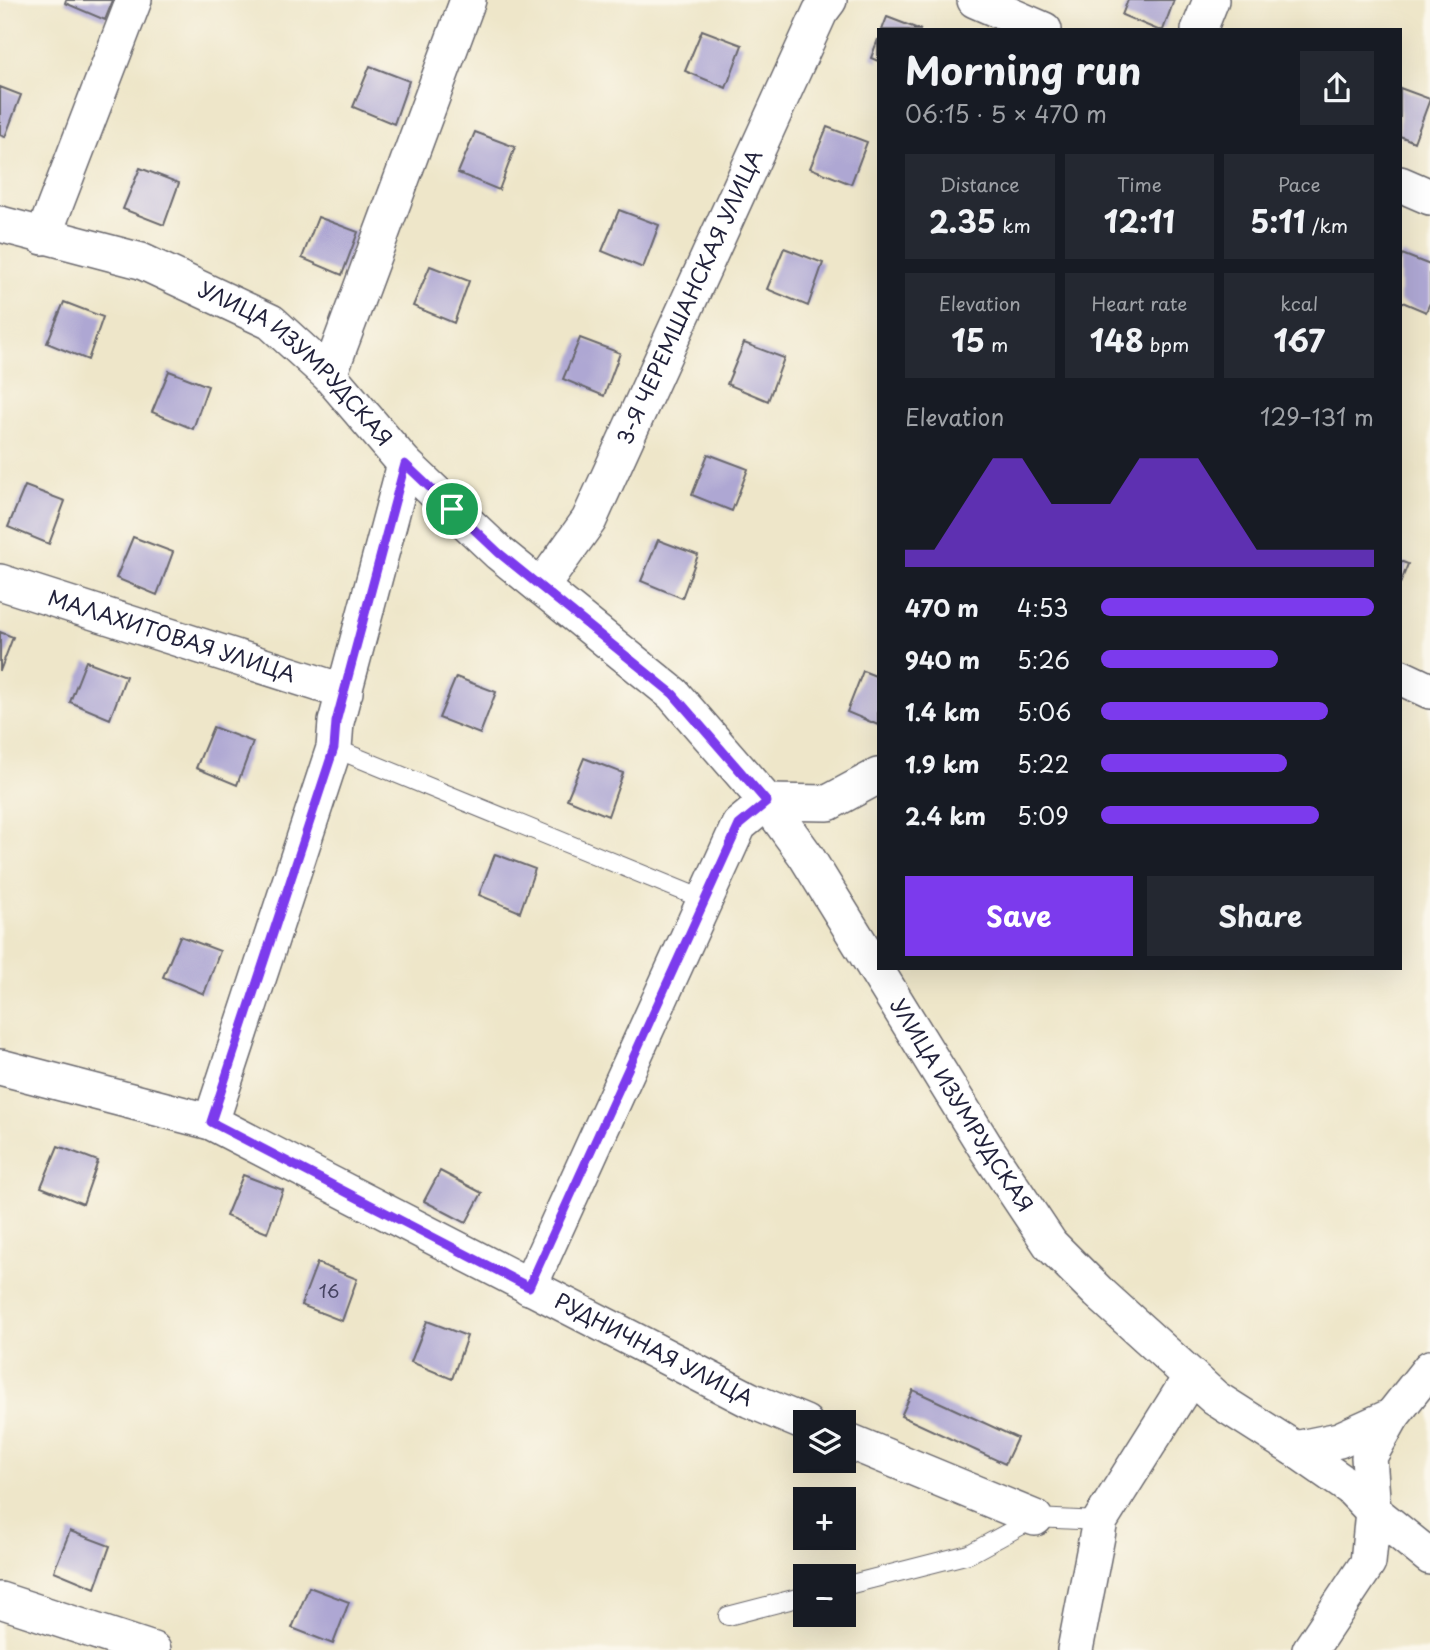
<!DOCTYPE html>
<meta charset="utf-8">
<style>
:root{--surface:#171b24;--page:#242831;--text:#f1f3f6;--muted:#9ea1a6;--accent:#7c3aed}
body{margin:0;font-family:"Playpen Sans",sans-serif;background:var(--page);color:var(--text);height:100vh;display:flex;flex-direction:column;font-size:26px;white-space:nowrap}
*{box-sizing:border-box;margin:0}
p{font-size:23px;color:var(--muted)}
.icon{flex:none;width:38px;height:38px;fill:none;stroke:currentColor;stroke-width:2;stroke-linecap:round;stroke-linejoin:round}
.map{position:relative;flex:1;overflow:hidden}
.sheet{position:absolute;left:877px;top:28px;width:525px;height:942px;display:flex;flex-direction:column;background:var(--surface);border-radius:0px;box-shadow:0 7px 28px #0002}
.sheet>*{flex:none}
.buttons{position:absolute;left:793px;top:1410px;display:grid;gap:14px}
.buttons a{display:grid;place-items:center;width:63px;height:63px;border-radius:0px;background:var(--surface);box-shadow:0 7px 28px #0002;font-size:35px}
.pin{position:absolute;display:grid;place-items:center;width:60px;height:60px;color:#fff;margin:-30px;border:4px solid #fff;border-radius:50%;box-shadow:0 2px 7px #0007}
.round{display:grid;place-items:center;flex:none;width:74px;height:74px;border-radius:0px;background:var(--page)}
.overview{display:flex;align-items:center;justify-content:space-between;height:119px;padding:0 28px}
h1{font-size:38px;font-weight:700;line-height:52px}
.metrics{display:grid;grid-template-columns:repeat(3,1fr);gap:10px;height:119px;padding:7px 28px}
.metrics div{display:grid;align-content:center;border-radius:0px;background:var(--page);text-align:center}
.metrics b{font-size:30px;font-weight:700}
.metrics small{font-size:19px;font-weight:400}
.metrics p{font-size:19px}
.chart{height:196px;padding:14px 28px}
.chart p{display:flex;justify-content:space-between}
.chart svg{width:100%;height:126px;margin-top:7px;fill:var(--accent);opacity:.7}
.button{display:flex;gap:14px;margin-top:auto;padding:14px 28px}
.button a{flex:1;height:80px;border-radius:0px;background:var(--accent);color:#fff;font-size:28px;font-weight:700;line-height:80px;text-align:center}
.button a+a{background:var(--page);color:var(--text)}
ul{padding:0 28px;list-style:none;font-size:23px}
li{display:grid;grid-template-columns:112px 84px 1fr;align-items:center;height:52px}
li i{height:18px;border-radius:9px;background:var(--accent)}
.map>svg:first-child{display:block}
.building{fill:#aea7d3}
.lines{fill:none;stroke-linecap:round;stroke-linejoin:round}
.lane-casing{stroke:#69676d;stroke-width:20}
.street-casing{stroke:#69676d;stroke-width:38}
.lane{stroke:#fff;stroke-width:18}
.street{stroke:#fff;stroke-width:35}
.route-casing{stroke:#fff;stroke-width:14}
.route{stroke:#7c3aed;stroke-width:9}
.labels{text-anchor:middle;stroke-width:6;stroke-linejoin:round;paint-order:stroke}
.number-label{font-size:18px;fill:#454361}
.street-label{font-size:21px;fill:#22223b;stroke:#fbf7ec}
</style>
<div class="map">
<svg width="1430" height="1650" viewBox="0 0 1430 1650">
<rect width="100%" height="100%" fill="#fbf7ec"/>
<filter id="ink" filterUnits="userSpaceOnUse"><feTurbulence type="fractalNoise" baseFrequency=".0143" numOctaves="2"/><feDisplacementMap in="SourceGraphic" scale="14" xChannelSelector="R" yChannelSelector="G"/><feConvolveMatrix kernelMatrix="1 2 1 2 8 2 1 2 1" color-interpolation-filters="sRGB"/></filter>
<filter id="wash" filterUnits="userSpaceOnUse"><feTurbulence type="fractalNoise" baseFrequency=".00686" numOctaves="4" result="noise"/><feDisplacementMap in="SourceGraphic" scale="28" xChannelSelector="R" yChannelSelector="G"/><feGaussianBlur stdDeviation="1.57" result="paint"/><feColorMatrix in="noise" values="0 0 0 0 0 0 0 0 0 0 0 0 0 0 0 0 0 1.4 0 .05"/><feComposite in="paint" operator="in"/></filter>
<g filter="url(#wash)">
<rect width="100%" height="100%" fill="#eee6c9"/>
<g id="blocks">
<path class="building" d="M66 0H113L105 20 65 3Z
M1128 0H1174L1163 30H1158L1122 15Z
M887 17 921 30H882Z
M702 30 742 45 726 88 685 71Z
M878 39V61L871 58Z
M370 66 409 81 394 124 353 107Z
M0 87 21 95 5 137 0 135Z
M1400 88 1430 99 1414 142 1400 136Z
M827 127 867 142 851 184 810 168Z
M475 132 515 147 499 190 458 173Z
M140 168 179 183 164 225 123 209Z
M619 210 659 225 643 268 602 251Z
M318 217 358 232 342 275 302 258Z
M784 248 823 263 808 306 767 289Z
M1402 254 1430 265V303L1426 312 1400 301V261Z
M430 266 469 281 454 323 413 306Z
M64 302 103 317 88 360 47 343Z
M580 338 620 353 604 396 563 379Z
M744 343 784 358 768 401 727 384Z
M169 371 208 386 193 429 152 412Z
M708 454 748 469 732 511 692 495Z
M25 486 65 501 49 544 8 527Z
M133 537 173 552 157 595 116 578Z
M658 540 698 555 682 598 641 581Z
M1400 561 1408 564 1400 584Z
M0 632 13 637 0 671Z
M86 661 126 676 110 719 70 702Z
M863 671 878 677V725L847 712Z
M456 677 496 692 480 734 439 718Z
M213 727 253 742 237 785 196 768Z
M584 758 623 773 608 816 567 799Z
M495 854 535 869 520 912 479 895Z
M180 936 220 951 204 994 163 977Z
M58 1146 98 1161 83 1204 41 1187Z
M440 1171 482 1193 466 1223 424 1201Z
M243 1175 283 1190 267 1233 226 1216Z
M317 1263 357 1279 342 1321 301 1305Z
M427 1321 467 1336 452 1379 411 1362Z
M913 1390 1017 1438 1005 1464 901 1416Z
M70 1531 110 1546 95 1588 54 1571Z
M309 1587 349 1602 333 1644 292 1628Z"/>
</g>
</g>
<g filter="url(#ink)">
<use href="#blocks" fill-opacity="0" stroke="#69676d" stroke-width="2"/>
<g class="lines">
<defs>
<path id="lane" d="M334 748 705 900
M844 1586 969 1554 1035 1518 1100 1521
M728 1616 805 1596"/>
<g id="street">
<path d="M975 0 1044 30"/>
<path d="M1199 30 1211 0"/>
<path d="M1400 184 1430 197"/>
<path id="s1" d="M0 224 141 261 271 322 329 375 405 464 499 553 673 694 767 802 806 856 986 1148 1050 1244 1098 1292 1215 1398 1295 1449 1351 1488 1373 1511 1430 1557"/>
<path d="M43 237 134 0"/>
<path d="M329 375 468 0"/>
<path id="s2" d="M0 582 345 692"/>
<path id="s3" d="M541 587 589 520 820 12 829 0"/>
<path d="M1400 677 1430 691"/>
<path id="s4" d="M0 1067 211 1122 750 1400 805 1423"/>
<path d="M211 1122 334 748 336 722 405 464"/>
<path d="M529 1287 739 825 767 802 828 803 878 776"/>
<path d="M844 1439 1035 1518"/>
<path d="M1295 1449 1339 1440 1392 1416"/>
<path d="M0 1600 153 1650"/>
<path d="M1075 1650 1100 1521 1190 1378"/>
<path d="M1310 1650 1368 1563 1373 1511 1369 1457 1392 1416 1430 1368"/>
</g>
</defs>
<use href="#lane" class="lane-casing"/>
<use href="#street" class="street-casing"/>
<use href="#lane" class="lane"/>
<use href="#street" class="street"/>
</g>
</g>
<g class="lines" filter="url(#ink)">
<defs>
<path id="route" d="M405 464 499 553 673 694 767 802 739 825 529 1287 211 1122 334 748 336 722Z"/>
</defs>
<use href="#route" class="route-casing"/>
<use href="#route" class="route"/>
</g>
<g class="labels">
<g class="number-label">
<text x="329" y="1298">16</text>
</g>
<g class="street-label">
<text dy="7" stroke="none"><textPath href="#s3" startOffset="327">3-Я ЧЕРЕМШАНСКАЯ УЛИЦА</textPath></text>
<text dy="7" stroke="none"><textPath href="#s1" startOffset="334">УЛИЦА ИЗУМРУДСКАЯ</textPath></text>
<text dy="7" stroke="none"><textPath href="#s2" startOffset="180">МАЛАХИТОВАЯ УЛИЦА</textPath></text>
<text dy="7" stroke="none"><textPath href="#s1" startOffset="1342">УЛИЦА ИЗУМРУДСКАЯ</textPath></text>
<text dy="7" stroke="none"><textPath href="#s4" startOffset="716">РУДНИЧНАЯ УЛИЦА</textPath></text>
</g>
</g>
</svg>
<div class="buttons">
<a><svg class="icon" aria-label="layers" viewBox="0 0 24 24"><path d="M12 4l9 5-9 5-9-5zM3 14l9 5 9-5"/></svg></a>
<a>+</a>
<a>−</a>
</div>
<div class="pin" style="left:452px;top:509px;background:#1e9e55"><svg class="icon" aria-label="arrive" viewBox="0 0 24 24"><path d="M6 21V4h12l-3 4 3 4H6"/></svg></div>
<section class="sheet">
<div class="overview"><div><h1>Morning run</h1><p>06:15 · 5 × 470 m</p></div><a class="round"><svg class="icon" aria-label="share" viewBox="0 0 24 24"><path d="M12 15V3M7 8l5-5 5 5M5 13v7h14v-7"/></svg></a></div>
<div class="metrics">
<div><p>Distance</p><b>2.35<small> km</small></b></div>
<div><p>Time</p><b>12:11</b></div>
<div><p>Pace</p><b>5:11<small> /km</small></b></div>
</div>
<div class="metrics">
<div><p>Elevation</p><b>15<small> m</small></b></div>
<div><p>Heart rate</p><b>148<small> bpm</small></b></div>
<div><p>kcal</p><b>167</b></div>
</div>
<div class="chart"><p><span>Elevation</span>129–131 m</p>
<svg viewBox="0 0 160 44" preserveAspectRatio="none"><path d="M0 44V38L10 38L20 22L30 6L40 6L50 22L60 22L70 22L80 6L90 6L100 6L110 22L120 38L130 38L140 38L150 38L160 38V44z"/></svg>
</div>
<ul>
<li><b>470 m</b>4:53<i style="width:100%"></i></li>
<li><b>940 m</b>5:26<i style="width:65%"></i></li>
<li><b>1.4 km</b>5:06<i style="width:83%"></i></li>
<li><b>1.9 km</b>5:22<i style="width:68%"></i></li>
<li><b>2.4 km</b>5:09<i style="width:80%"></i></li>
</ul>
<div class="button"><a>Save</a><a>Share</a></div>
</section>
</div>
